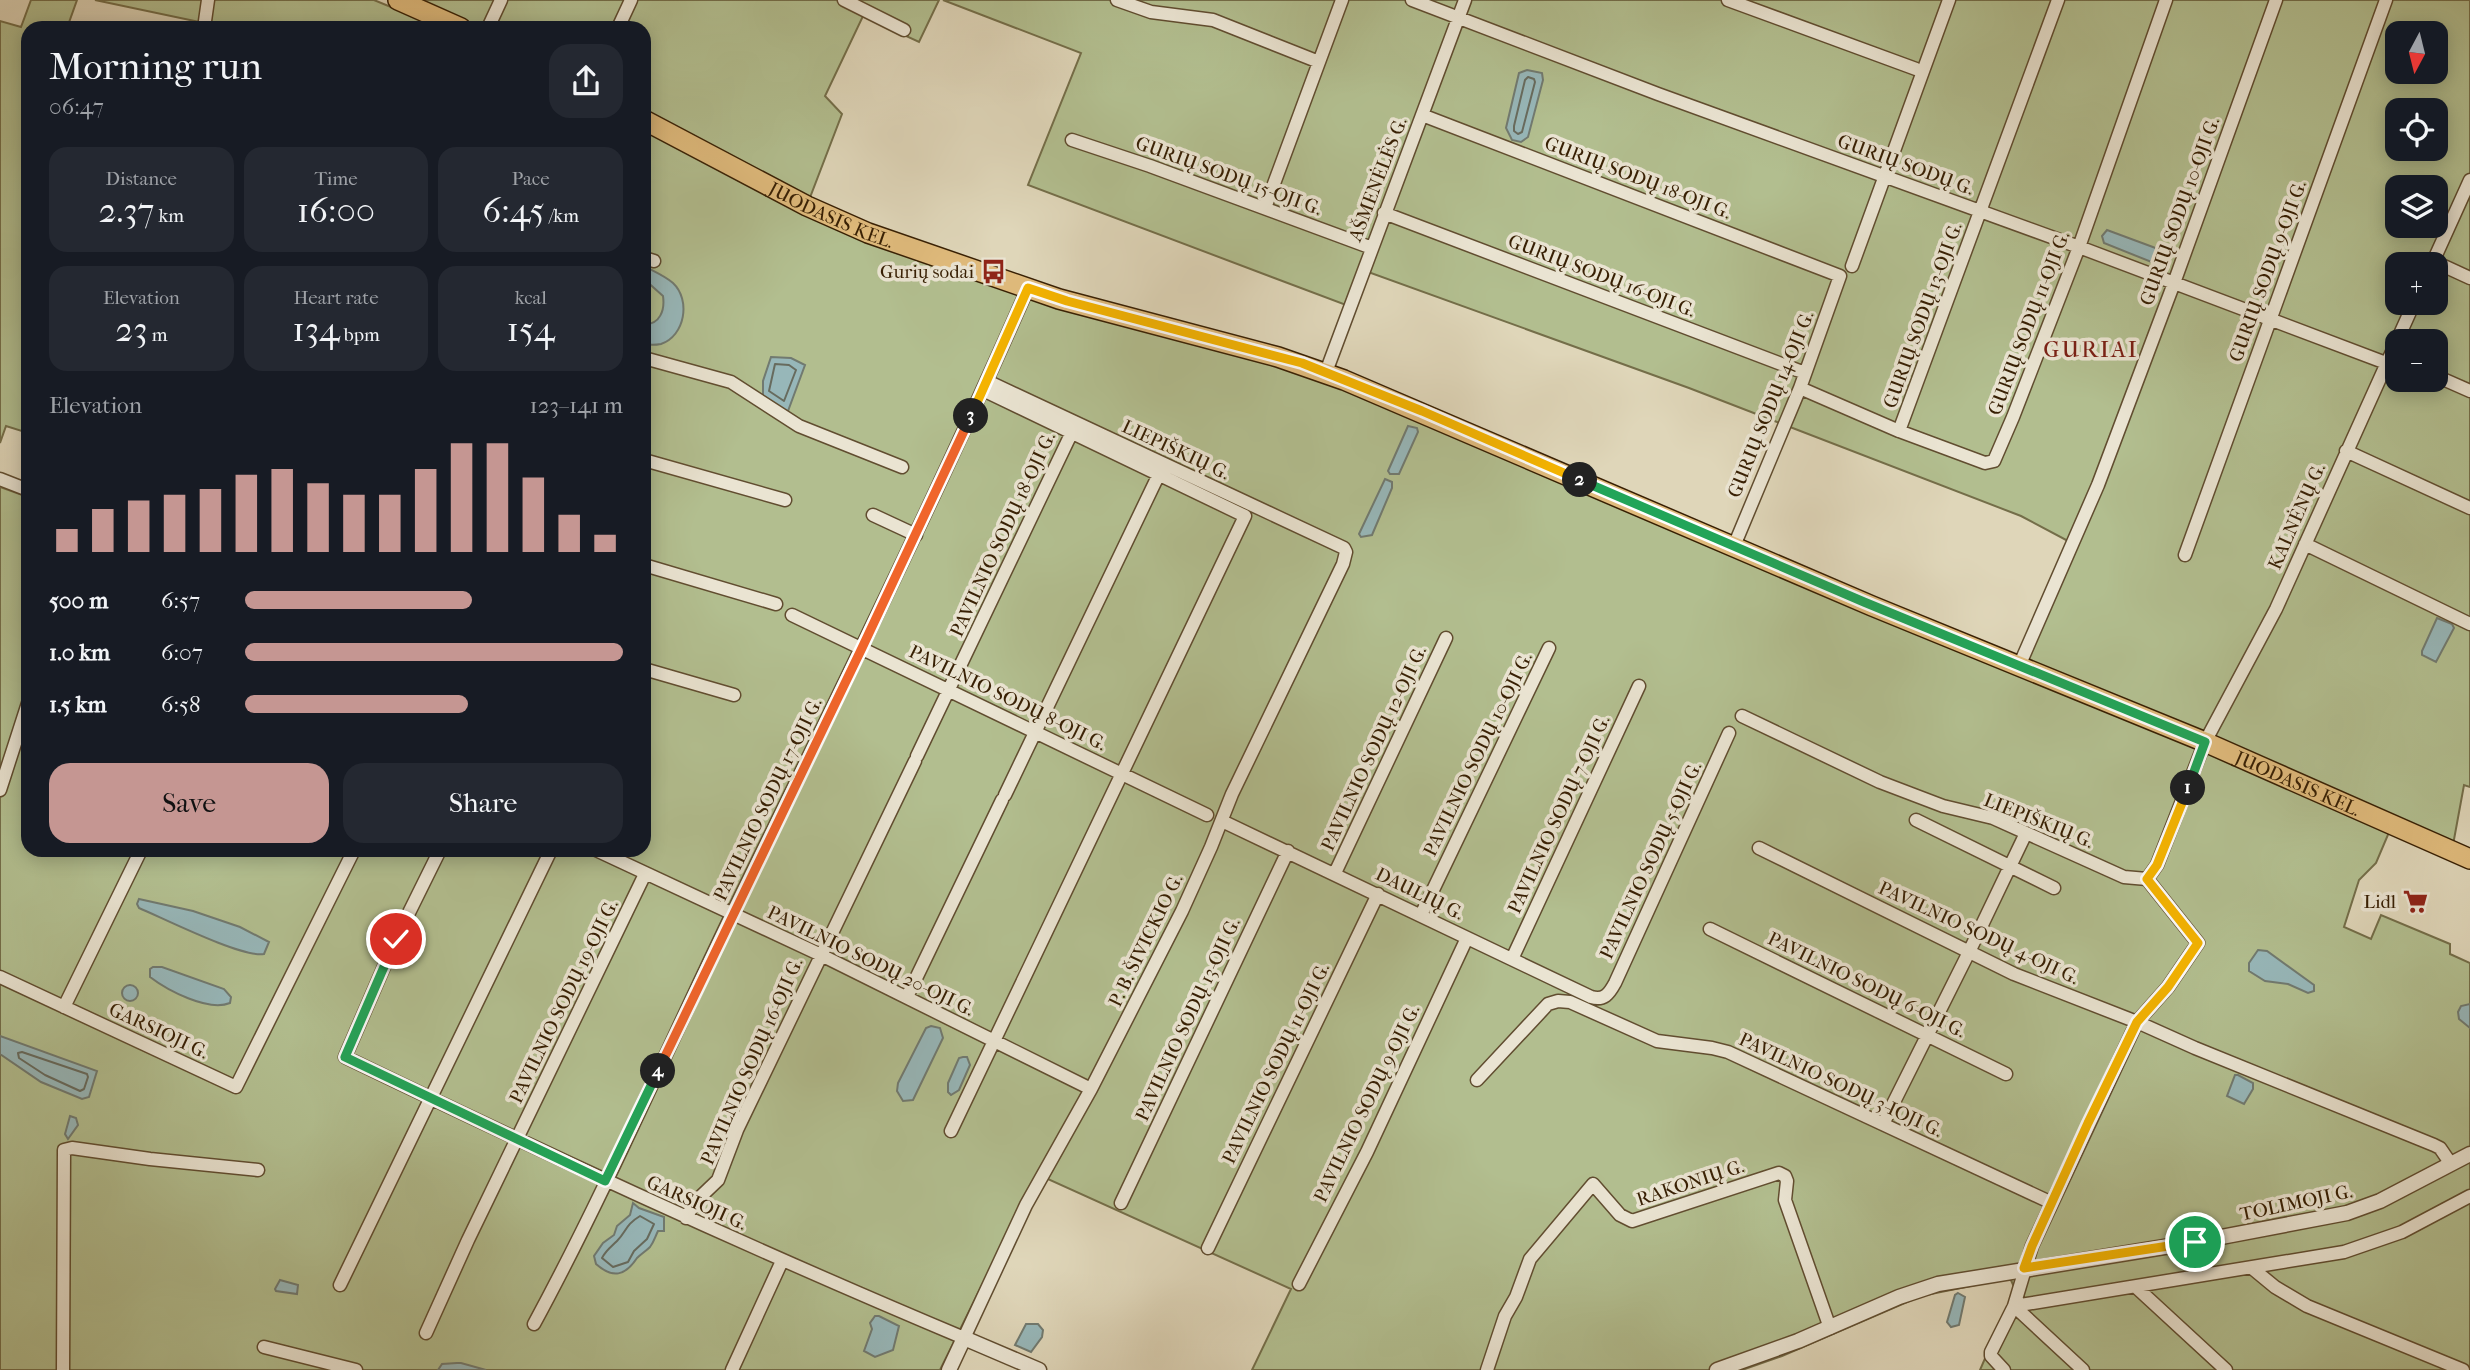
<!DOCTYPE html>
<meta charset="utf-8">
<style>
:root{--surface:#171b24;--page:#242831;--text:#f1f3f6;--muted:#9ea1a6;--accent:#c59692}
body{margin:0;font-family:"IM FELL French Canon",serif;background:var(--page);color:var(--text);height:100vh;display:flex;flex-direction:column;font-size:26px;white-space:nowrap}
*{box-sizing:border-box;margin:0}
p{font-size:23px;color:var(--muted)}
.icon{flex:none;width:38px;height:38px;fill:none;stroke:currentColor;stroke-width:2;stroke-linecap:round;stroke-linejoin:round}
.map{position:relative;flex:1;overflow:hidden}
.drawer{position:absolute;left:21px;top:21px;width:630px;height:836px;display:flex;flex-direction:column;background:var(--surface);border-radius:21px;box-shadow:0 4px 18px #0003}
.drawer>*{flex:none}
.needle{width:46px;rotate:187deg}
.fabs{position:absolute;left:2385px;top:21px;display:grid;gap:14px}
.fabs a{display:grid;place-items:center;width:63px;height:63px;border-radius:14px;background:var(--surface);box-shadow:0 4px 18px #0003;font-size:35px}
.pin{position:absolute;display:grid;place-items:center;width:60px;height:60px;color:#fff;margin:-30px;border:4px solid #fff;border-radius:50%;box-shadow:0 2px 7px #0007}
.km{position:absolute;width:35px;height:35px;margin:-18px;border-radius:50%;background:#222;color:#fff;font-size:19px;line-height:35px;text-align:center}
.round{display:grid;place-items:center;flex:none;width:74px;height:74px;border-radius:21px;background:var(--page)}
.summary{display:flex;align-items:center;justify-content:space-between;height:119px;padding:0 28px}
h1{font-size:38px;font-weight:600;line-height:52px}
.stats{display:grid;grid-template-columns:repeat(3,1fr);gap:10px;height:119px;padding:7px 28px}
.stats div{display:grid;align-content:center;border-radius:18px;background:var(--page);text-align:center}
.stats b{font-size:35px;font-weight:600}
.stats small{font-size:19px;font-weight:400}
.stats p{font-size:19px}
.chart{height:196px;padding:14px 28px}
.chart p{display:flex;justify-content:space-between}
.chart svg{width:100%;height:126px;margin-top:7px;stroke:var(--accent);stroke-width:6}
.primary-button{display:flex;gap:14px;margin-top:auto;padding:14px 28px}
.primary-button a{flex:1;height:80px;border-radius:21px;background:var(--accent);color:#111;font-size:28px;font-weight:600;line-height:80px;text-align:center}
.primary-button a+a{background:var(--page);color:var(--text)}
ul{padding:0 28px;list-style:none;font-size:23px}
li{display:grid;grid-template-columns:112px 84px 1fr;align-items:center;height:52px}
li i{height:18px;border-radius:9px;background:var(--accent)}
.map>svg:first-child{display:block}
.green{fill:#b2be8f;stroke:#746e49;stroke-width:2;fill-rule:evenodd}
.water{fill:#97b7b9;stroke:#717a70;stroke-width:2}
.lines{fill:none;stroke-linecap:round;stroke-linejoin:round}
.shore{stroke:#676b5e;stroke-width:2}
.minor-casing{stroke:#614d30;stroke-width:15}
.tertiary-casing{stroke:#614d30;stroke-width:17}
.primary-casing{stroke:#371f03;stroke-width:22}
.minor{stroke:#eae4d2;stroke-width:12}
.tertiary{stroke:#eae4d2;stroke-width:14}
.primary{stroke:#e0bb7c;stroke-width:19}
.split-1-casing{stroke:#fff;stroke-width:14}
.split-2-casing{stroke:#fff;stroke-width:14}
.split-3-casing{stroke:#fff;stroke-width:14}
.split-4-casing{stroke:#fff;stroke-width:14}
.split-5-casing{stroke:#fff;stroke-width:14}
.split-1{stroke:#f5b400;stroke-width:9}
.split-2{stroke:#22a559;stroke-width:9}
.split-3{stroke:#f5b400;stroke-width:9}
.split-4{stroke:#f0652b;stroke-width:9}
.split-5{stroke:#22a559;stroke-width:9}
.labels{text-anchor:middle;stroke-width:7;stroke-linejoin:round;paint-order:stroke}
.street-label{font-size:19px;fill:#371f03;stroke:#eae4d2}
.poi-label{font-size:19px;fill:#371f03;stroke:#eae4d2;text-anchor:end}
.quarter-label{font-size:23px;letter-spacing:2px;fill:#7a1f14;stroke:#eae4d2}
</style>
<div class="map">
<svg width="2470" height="1370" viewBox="0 0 2470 1370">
<rect width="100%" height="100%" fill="#dfd6b9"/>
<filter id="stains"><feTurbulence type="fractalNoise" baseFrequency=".00286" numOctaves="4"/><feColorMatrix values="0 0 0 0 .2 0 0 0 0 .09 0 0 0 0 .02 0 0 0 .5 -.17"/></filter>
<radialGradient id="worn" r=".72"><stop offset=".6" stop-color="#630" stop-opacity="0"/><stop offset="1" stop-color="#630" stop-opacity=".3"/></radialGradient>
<path class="green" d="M31 0H77L67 28H28V433L6 426 0 443V21L21 27Z
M95 0H374L442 28H208L209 24Z
M418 0H939L919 42 863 16 825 96 842 114 809 200 644 113V28H480Z
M943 0H2470V787L2464 785 2453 845 2018 659 2070 542 2021 516 1689 388 1360 269 1346 305 1028 185 1081 53ZM2398 33H2436V72H2398ZM2398 110H2436V149H2398ZM2398 187H2436V226H2398ZM2398 264H2436V303H2398ZM2398 341H2436V380H2398Z
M644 129 818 219 1294 367 2390 830 2376 863 2359 880 2344 927 2371 939 2381 915 2450 944V954L2470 963V1370H1980L2015 1289 2010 1278 1921 1296 1782 1356 1742 1370H1252L1291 1289 1037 1174 940 1370H0V487L28 497V850H644Z"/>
<path class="water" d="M1527 70 1542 73 1543 80 1528 137 1521 142 1512 140 1506 128 1519 73Z
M2107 230 2161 250 2162 259 2160 262 2154 263 2104 243 2102 236Z
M644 266C653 271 665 276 673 283 691 300 685 336 661 344 656 345 649 345 644 344V324C660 325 665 310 663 296L644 279Z
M771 357 791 358 805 365 788 411H784L763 396V381Z
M1408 426 1417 428 1418 432 1399 474H1390L1388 471Z
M1385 479 1392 482V488L1372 535 1361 537 1359 534Z
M2437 618 2452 624 2454 628 2436 662 2422 655V651Z
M139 899 193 911 240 927 269 942 264 954C242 958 163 918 139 908L137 904Z
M2258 950 2267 951 2314 985V991L2308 993 2288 984 2265 981 2249 971V963Z
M153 967H162L224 989 231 997 230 1003C208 1012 167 990 150 977V969Z
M122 993a8 8 0 1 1 16 0a8 8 0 1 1-16 0Z
M2470 1004V1028L2459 1019 2458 1012 2461 1006Z
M931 1026 940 1028 943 1038 913 1100 903 1101 897 1091 898 1083 926 1028Z
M0 1036 97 1071 89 1097 82 1099 41 1082 0 1054Z
M963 1057H967L970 1065 959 1090 951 1095 948 1092V1083L959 1058Z
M2235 1075H2238L2253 1083V1089L2244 1104 2227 1096Z
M70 1116 76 1118 78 1125 68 1139 65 1134Z
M633 1203 639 1208 664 1217V1231H658C655 1237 654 1242 650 1247 646 1251 641 1254 637 1258 625 1276 613 1279 596 1264L594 1256 603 1243 614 1235 617 1226 630 1215Z
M280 1280 298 1285 297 1294 276 1291 275 1289Z
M1958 1293 1965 1297 1959 1325 1951 1327 1947 1322 1955 1295Z
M875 1316H879L899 1326 893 1350 875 1357 864 1351 872 1329 870 1323Z
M1026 1324H1038L1043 1330 1042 1337 1031 1352 1015 1345Z
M457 1363H461L486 1370H438L442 1364Z"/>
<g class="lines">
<path class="shore" d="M1528 77 1534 79 1535 82 1522 132 1518 134 1514 131V126L1525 80Z
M775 364 789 365 796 370 784 401 769 391Z
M22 1052 87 1074 88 1077 84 1089 80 1091 45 1075 19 1058 18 1053Z
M640 1216 654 1224 647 1239 634 1251 628 1262 613 1267 602 1258C606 1250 611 1247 617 1241 627 1231 625 1225 640 1216Z"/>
<defs>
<path id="minor" d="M844 0 904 30
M1117 0 1151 12 1213 20 1319 62
M1412 0 1658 94 2079 247 2386 363
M1728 0 1916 69
M204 28 208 0
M488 28 501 0
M618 28 631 0
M1422 115 1840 276 1800 388 1734 546
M1072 140 1150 166 1372 248
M1265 208 1342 0
M1384 213 1805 373
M644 258 654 261
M2433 261 2470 278
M2432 264 2470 180
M1852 266 1949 0
M644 358 731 382 799 426 902 467
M1326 372 1465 0
M2436 376 2470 391
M1800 388 1899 431 1985 463 1994 461 2013 417 2079 247 2166 0
M1899 431 2058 0
M2346 451 2470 508
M644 460 785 500
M0 479 28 490
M873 515 916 535
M2305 544 2470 624
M2185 555 2386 0
M644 565 776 604
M792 615 1207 815
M2019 666 2098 485 2174 283 2276 0
M644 669 734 695
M1742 716 1880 782 1943 806 1993 818 2124 877 2147 879 2157 865 2205 742 2276 609 2414 303
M917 756 1072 432
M0 790 28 703
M1005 795 1159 474
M1916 820 2054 888
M1222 821 1591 997C1604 1001 1609 994 1615 983L1729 733
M1759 848 2014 974 2137 1022 2195 1048 2434 1145 2440 1148 2451 1164
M440 850 396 939 345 1057C550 1156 754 1250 964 1338L1026 1205 1091 1089 1182 911 1211 847 1232 794 1343 564 1346 552 1344 548 987 381
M596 850 821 955 1091 1089
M1335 873 1446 638
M1421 915 1549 648
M1710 929 2006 1074
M1512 959 1639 686
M0 977 236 1087 354 850
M907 997 1002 800
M64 1007 141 850
M1477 1080 1548 1004 1558 1001 1570 1002 1657 1041 1712 1048 1728 1052 2052 1203
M1883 1124 1969 952 2026 833
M951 1131 1245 516 983 390
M1121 1203 1288 851
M686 1218 695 1202 718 1180 737 1130 915 761
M1208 1248 1378 894
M2252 1268 2275 1287 2307 1306 2463 1370
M1299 1284 1367 1152 1467 938
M340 1285 551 850
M2137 1288 2226 1370
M2014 1306 2344 1252 2402 1232 2470 1196
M2014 1306 2083 1370
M534 1324C606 1191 666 1051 732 914 833 706 935 500 1028 288
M426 1333 468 1240 645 874
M264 1347 356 1370
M63 1370 64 1150 72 1148 150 1159 258 1170
M732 1370 782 1261
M1487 1370 1505 1316 1516 1297 1530 1259 1593 1184 1620 1215 1632 1221 1779 1173 1785 1176 1787 1181 1785 1200 1830 1328
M2004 1370 1991 1356V1352L2014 1306 2032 1246 2137 1022 2168 987 2198 943 2147 879"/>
<path id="tertiary" d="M949 1370 964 1338 1039 1370
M1717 1370 1798 1341 1899 1297 1938 1284 2195 1242 2347 1213 2380 1201 2470 1154"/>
<g id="primary">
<path d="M398 0 461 28"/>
<path id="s1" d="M644 120 807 206 868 233 1059 299 1278 357 1344 380 1872 606 2205 742 2470 859"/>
</g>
</defs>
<use href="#minor" class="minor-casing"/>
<use href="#tertiary" class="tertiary-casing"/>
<use href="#primary" class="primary-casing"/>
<use href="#minor" class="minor"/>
<use href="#tertiary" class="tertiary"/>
<use href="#primary" class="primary"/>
</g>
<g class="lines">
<defs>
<path id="split-1" d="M2188 788 2157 865 2147 879 2198 943 2168 987 2137 1022 2088 1123 2032 1246 2024 1268 2195 1242"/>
<path id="split-2" d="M1580 480 1864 602 2205 742 2188 788"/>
<path id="split-3" d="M971 416 1028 288 1067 301 1302 363 1422 411 1580 480"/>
<path id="split-4" d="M658 1071 862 648 971 416"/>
<path id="split-5" d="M396 939 345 1057 605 1181 658 1071"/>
</defs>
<use href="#split-1" class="split-1-casing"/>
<use href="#split-2" class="split-2-casing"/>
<use href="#split-3" class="split-3-casing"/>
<use href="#split-4" class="split-4-casing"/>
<use href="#split-5" class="split-5-casing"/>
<use href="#split-1" class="split-1"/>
<use href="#split-2" class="split-2"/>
<use href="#split-3" class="split-3"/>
<use href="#split-4" class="split-4"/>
<use href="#split-5" class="split-5"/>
</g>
<defs>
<symbol id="bus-bare" viewBox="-9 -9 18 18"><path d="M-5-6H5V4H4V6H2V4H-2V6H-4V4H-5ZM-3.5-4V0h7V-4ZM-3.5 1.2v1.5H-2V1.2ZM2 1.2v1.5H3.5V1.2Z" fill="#8f2418" stroke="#eae4d2" stroke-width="2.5" paint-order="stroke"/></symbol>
<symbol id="supermarket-bare" viewBox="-9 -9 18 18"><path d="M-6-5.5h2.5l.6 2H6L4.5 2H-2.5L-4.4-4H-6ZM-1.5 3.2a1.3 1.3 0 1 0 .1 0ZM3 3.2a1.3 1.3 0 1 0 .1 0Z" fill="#8f2418" stroke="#eae4d2" stroke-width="2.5" paint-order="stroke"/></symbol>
</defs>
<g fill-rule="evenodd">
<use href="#bus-bare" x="976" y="254" width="35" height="35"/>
<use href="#supermarket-bare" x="2398" y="884" width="35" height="35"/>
</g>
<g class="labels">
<g class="street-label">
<text transform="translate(1906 164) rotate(20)" y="7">GURIŲ SODŲ G.</text>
<text transform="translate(1229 175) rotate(20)" y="7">GURIŲ SODŲ 15-OJI G.</text>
<text transform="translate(1638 177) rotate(21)" y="7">GURIŲ SODŲ 18-OJI G.</text>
<text transform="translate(1377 179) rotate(-69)" y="7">AŠMENĖLĖS G.</text>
<text transform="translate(2179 211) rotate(-70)" y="7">GURIŲ SODŲ 10-OJI G.</text>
<text dy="7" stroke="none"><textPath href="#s1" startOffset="210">JUODASIS KEL.</textPath></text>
<text transform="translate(2267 271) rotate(-70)" y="7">GURIŲ SODŲ 9-OJI G.</text>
<text transform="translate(1602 275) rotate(21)" y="7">GURIŲ SODŲ 16-OJI G.</text>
<text transform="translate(1922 315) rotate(-70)" y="7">GURIŲ SODŲ 13-OJI G.</text>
<text transform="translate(2028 323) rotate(-69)" y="7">GURIŲ SODŲ 11-OJI G.</text>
<text transform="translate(1770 404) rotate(-68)" y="7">GURIŲ SODŲ 14-OJI G.</text>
<text transform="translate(1176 449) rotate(25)" y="7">LIEPIŠKIŲ G.</text>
<text transform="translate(2296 516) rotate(-66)" y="7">KALNĖNŲ G.</text>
<text transform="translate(1002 534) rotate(-65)" y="7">PAVILNIO SODŲ 18-OJI G.</text>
<text transform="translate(1008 697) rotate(26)" y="7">PAVILNIO SODŲ 8-OJI G.</text>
<text transform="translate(1373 748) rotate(-65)" y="7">PAVILNIO SODŲ 12-OJI G.</text>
<text transform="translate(1477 754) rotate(-64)" y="7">PAVILNIO SODŲ 10-OJI G.</text>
<text dy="7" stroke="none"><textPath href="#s1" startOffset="1785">JUODASIS KEL.</textPath></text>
<text transform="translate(767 799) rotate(-64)" y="7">PAVILNIO SODŲ 17-OJI G.</text>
<text transform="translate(1558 814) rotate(-65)" y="7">PAVILNIO SODŲ 7-OJI G.</text>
<text transform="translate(2039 820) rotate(22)" y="7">LIEPIŠKIŲ G.</text>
<text transform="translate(1650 860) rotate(-65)" y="7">PAVILNIO SODŲ 5-OJI G.</text>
<text transform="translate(1420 893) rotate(26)" y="7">DAULIŲ G.</text>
<text transform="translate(1979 932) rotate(25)" y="7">PAVILNIO SODŲ 4-OJI G.</text>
<text transform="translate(1145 940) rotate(-64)" y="7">P. B. ŠIVICKIO G.</text>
<text transform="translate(871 960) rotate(26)" y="7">PAVILNIO SODŲ 20-OJI G.</text>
<text transform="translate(1867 984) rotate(26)" y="7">PAVILNIO SODŲ 6-OJI G.</text>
<text transform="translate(563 1001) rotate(-64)" y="7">PAVILNIO SODŲ 19-OJI G.</text>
<text transform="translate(1187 1019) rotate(-65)" y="7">PAVILNIO SODŲ 13-OJI G.</text>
<text transform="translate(159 1030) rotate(25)" y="7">GARSIOJI G.</text>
<text transform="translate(751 1061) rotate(-66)" y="7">PAVILNIO SODŲ 16-OJI G.</text>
<text transform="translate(1275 1063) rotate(-64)" y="7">PAVILNIO SODŲ 11-OJI G.</text>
<text transform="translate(1841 1084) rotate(25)" y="7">PAVILNIO SODŲ 3-IOJI G.</text>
<text transform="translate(1366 1103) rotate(-64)" y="7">PAVILNIO SODŲ 9-OJI G.</text>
<text transform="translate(1690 1182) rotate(-18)" y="7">RAKONIŲ G.</text>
<text transform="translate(697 1202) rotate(24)" y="7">GARSIOJI G.</text>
<text transform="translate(2296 1202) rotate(-12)" y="7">TOLIMOJI G.</text>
</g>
<g class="poi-label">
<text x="974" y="278">Gurių sodai</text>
<text x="2396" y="908">Lidl</text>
</g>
<g class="quarter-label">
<text x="2091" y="357">GURIAI</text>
</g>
</g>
<rect width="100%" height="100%" filter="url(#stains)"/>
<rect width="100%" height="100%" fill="url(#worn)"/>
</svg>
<div class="fabs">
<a><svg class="needle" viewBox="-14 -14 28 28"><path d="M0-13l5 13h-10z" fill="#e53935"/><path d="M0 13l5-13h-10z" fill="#9ea1a6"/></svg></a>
<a><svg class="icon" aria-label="locate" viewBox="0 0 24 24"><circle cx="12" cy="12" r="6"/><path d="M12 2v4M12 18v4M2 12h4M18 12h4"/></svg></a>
<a><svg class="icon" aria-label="layers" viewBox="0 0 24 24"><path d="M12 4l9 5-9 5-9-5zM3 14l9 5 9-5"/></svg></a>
<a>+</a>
<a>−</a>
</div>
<div class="pin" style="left:2195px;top:1242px;background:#1e9e55"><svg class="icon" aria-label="arrive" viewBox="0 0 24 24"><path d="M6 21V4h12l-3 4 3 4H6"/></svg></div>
<div class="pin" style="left:396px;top:939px;background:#d93025"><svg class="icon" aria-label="check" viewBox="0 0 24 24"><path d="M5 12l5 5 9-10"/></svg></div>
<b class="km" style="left:2188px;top:788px">1</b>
<b class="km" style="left:1580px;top:480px">2</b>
<b class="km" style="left:971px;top:416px">3</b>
<b class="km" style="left:658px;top:1071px">4</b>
<section class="drawer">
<div class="summary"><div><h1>Morning run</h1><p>06:47</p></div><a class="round"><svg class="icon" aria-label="share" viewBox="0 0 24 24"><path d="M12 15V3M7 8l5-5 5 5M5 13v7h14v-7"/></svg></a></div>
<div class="stats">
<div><p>Distance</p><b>2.37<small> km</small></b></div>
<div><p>Time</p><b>16:00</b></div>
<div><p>Pace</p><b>6:45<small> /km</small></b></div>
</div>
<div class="stats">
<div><p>Elevation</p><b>23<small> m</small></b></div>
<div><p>Heart rate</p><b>134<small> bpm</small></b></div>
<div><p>kcal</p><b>154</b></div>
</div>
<div class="chart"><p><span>Elevation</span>123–141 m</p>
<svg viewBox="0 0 160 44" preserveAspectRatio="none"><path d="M5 44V36M15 44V29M25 44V26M35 44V24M45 44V22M55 44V17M65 44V15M75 44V20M85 44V24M95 44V24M105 44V15M115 44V6M125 44V6M135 44V18M145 44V31M155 44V38"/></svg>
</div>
<ul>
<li><b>500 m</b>6:57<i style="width:60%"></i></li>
<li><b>1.0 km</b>6:07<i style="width:100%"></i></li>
<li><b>1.5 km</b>6:58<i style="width:59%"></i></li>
</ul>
<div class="primary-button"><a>Save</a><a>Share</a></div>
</section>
</div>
